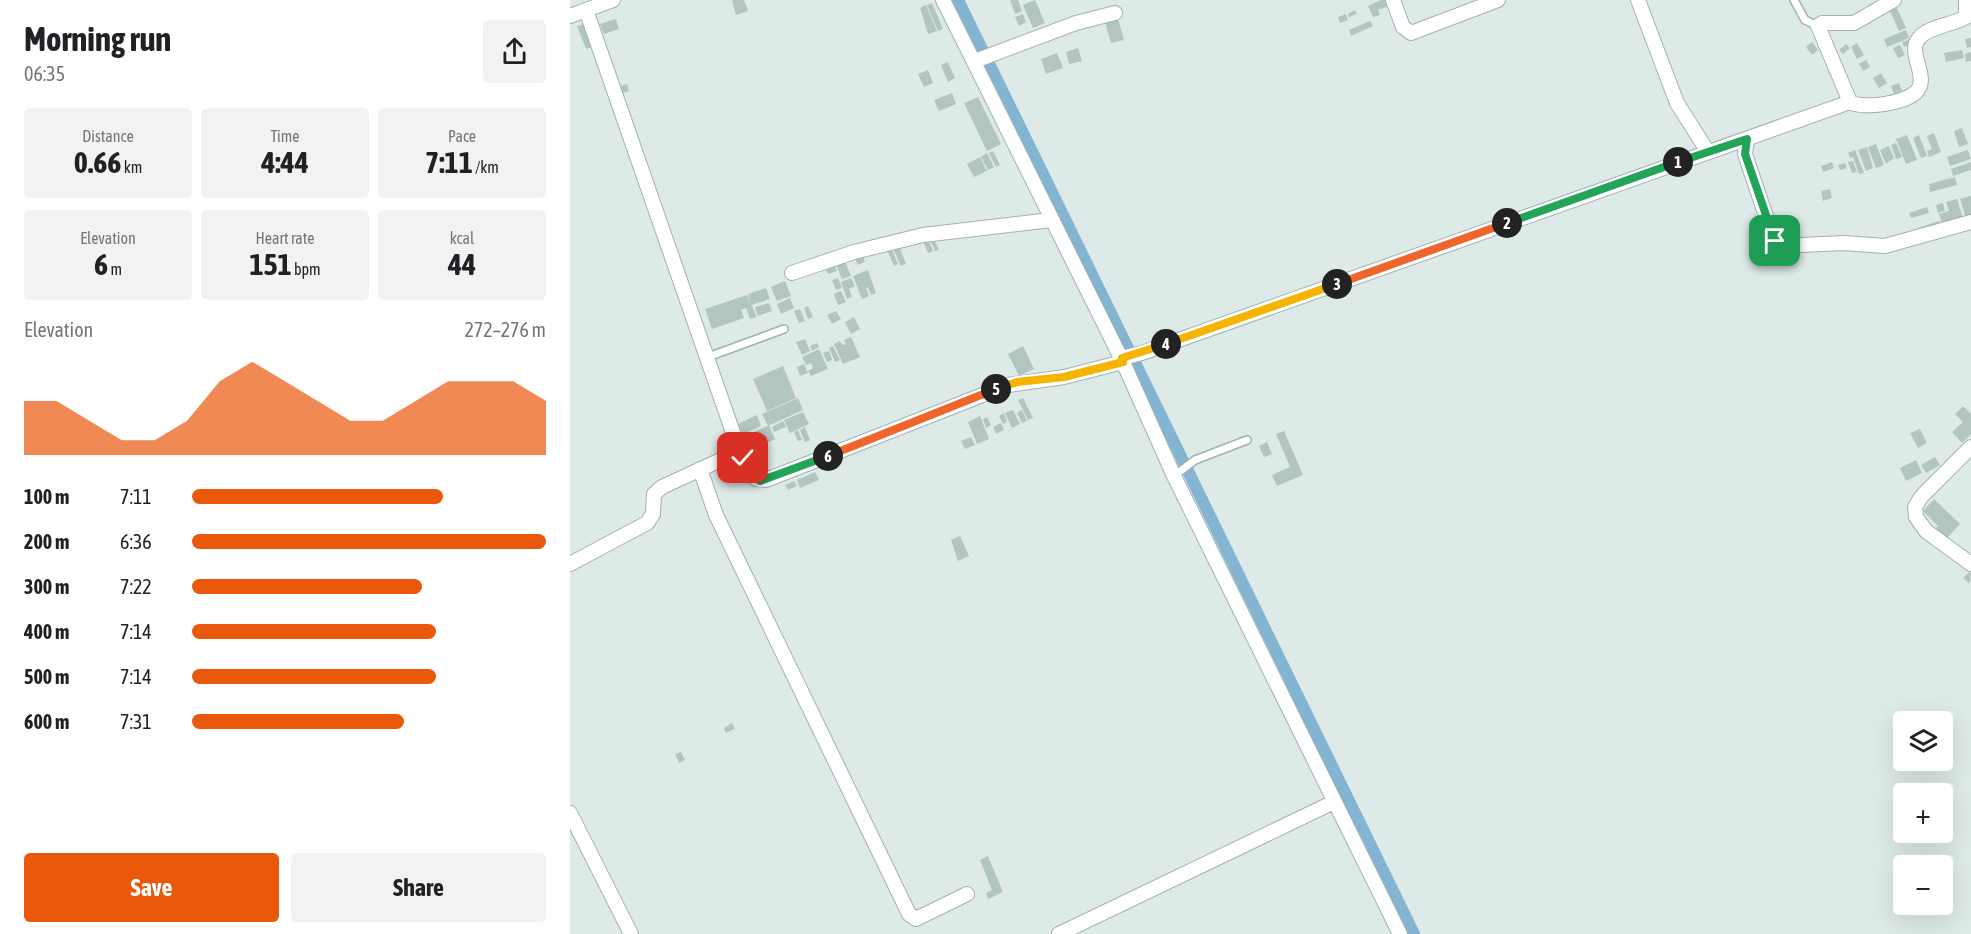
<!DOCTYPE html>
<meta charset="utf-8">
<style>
:root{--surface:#fff;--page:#f2f2f2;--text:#202124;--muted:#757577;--accent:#ea580c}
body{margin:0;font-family:"Asap Condensed",sans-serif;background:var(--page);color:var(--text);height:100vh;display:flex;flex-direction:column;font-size:22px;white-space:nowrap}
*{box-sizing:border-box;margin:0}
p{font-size:20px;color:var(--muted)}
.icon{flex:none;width:33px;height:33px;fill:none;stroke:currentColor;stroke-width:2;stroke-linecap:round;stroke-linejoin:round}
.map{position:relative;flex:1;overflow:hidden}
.side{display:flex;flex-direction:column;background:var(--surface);width:570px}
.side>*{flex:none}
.controls{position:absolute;left:1323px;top:711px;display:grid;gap:12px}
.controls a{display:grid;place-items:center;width:60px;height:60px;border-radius:6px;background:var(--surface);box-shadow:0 6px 24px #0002;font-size:30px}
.pin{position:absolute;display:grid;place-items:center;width:51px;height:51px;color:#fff;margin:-26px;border-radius:12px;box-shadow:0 3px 9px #0006}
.km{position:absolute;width:30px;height:30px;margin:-15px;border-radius:50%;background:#222;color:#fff;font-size:16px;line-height:30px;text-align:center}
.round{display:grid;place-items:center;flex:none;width:63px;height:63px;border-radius:6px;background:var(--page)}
.head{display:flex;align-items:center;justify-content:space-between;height:102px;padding:0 24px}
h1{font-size:33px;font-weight:700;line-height:45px}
.stats{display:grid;grid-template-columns:repeat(3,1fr);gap:9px;height:102px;padding:6px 24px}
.stats div{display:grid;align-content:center;border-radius:6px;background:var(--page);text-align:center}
.stats b{font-size:30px;font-weight:700}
.stats small{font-size:16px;font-weight:400}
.stats p{font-size:16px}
.chart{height:168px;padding:12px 24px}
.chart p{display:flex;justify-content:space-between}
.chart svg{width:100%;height:108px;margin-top:6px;fill:var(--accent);opacity:.7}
.action{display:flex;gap:12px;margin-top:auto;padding:12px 24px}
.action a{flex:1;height:69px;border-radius:6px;background:var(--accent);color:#fff;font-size:24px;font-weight:700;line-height:69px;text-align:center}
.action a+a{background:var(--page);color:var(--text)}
ul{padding:0 24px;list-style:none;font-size:20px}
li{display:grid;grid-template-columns:96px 72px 1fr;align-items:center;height:45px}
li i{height:15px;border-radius:8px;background:var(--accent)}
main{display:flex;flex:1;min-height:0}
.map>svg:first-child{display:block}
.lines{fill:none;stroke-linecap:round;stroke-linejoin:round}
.canal{stroke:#83b4d2;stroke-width:12}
.building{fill:#b3c5c1}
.lane-casing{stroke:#a1b2b0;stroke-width:10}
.street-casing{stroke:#a1b2b0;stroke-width:16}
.lane{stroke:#fff;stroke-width:7}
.street{stroke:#fff;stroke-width:14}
.split-1-casing{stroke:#fff;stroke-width:12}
.split-2-casing{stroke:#fff;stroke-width:12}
.split-3-casing{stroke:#fff;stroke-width:12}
.split-4-casing{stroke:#fff;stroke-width:12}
.split-5-casing{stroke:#fff;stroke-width:12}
.split-6-casing{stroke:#fff;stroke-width:12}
.split-7-casing{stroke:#fff;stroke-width:12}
.split-1{stroke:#22a559;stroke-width:8}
.split-2{stroke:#22a559;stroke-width:8}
.split-3{stroke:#f0652b;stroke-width:8}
.split-4{stroke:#f5b400;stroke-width:8}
.split-5{stroke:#f5b400;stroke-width:8}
.split-6{stroke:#f0652b;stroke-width:8}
.split-7{stroke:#22a559;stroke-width:8}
</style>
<main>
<section class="side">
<div class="head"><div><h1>Morning run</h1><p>06:35</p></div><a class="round"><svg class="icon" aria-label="share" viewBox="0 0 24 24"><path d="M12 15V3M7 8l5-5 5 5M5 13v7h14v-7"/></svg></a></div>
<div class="stats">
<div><p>Distance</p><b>0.66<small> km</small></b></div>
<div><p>Time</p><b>4:44</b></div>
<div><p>Pace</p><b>7:11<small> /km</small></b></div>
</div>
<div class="stats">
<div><p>Elevation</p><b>6<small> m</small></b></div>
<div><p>Heart rate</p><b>151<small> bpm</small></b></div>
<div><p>kcal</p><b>44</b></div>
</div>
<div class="chart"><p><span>Elevation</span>272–276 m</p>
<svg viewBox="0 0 160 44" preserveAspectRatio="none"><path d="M0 44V22L10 22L20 30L30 38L40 38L50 30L60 14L70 6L80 14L90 22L100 30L110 30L120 22L130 14L140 14L150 14L160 22V44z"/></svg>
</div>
<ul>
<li><b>100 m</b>7:11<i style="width:71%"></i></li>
<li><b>200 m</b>6:36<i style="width:100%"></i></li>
<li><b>300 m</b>7:22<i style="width:65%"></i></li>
<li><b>400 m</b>7:14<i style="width:69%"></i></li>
<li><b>500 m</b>7:14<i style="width:69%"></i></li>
<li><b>600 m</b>7:31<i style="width:60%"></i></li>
</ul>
<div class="action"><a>Save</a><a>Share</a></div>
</section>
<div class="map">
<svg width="1401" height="934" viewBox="0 0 1401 934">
<rect width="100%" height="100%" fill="#deeae8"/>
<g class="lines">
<path class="canal" d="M388 0 844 934"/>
</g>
<path class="building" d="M162 0H174L178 11 166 15Z
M440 0H448L452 11 445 14Z
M465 0 475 23 463 28 453 5Z
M811 0H816L819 6 808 10 810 15 803 17 798 6Z
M362 3 373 29 368 31 357 5Z
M356 5 367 31 358 34 350 8Z
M1327 8 1336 28 1329 31 1320 11Z
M785 10 787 14 779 17 778 14Z
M453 14 456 22 449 26 445 17Z
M776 14 778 20 770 23 768 17Z
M547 15 554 40 541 43 534 19Z
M46 19 49 29 34 34 30 24Z
M800 21 803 26 781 36 779 30Z
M17 23 26 46 16 49 7 26Z
M1336 30 1339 38 1317 47 1314 39Z
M1344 38 1346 43 1334 47 1332 42Z
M1401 38V47L1397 48 1395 39Z
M1242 42 1248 50 1242 55 1236 47Z
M1287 43 1294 55 1287 59 1281 47Z
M1276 44 1280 48 1273 54 1269 50Z
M1330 45 1335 55 1328 58 1323 48Z
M508 48 512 61 499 64 496 52Z
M1392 50 1394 58 1376 62 1374 53Z
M1401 52V61L1396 62 1395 54Z
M487 53 493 68 476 74 471 59Z
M1296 60 1300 67 1293 71 1289 64Z
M378 62 385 78 378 82 371 65Z
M358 70 363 83 354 87 348 74Z
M1311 73 1317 83 1309 88 1303 78Z
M1329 83 1332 91 1324 94 1321 86Z
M57 84 59 91 50 94 48 87Z
M382 93 386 104 369 111 364 100Z
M408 97 431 144 417 151 394 103Z
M1392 128 1398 144 1389 147 1384 131Z
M1364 133 1371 152 1359 157 1357 151 1362 149 1357 136Z
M1337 135 1347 160 1336 164 1326 139Z
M1349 135 1357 156 1351 158 1343 138Z
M1326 143 1332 157 1326 159 1321 145Z
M1306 144 1314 165 1306 168 1298 147Z
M1319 146 1324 158 1316 164 1310 150Z
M1297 147 1303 168 1296 171 1288 150Z
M1285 150 1294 173 1289 174 1283 157 1280 158 1278 153Z
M1398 150 1401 159 1380 166 1377 157Z
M423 151 430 165 426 167 419 153Z
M417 153 424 167 418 170 411 157Z
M410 157 417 171 404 177 397 164Z
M1283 161 1287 172 1282 173 1278 162Z
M1262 162 1264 168 1253 172 1251 166Z
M1401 162V170L1383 176 1381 169Z
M1275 163 1277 168 1270 170 1268 165Z
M1385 177 1387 185 1360 192 1359 184Z
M1260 189 1262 198 1253 201 1251 191Z
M1401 196V220L1397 221 1390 199Z
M1387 199 1394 221 1373 227 1369 214 1379 211 1376 202Z
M1373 203 1375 211 1368 213 1366 205Z
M1357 207 1359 213 1341 218 1339 213Z
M1369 221 1371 228 1350 235 1348 228Z
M358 239 363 251 358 253 353 241Z
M365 241 369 250 365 251 361 242Z
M329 246 336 264 331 266 323 248Z
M322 250 328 264 324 266 318 252Z
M293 256 295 262 288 265 285 259Z
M275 261 281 276 272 279 266 264Z
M264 264 267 271 258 274 255 268Z
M298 270 306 293 301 295 298 287 296 288 299 296 292 299 283 276Z
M268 278 272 288 266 290 262 280Z
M281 278 285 286 279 289 282 297 277 299 271 282Z
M215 281 221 296 207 301 201 287Z
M196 288 200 299 181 305 178 294Z
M271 291 276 302 268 305 264 294Z
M177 295 187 317 180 319 176 308 171 310 174 318 142 329 135 309Z
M220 298 224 308 211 314 207 304Z
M199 303 202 311 188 316 185 307Z
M238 306 243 317 238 319 234 308Z
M230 309 235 321 229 323 224 311Z
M266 311 271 319 262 324 257 315Z
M284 317 290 329 281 334 275 322Z
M281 337 290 357 273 364 264 344 270 341 272 345 276 344 274 340Z
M235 339 240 351 232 355 226 342Z
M247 343 249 347 242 351 240 346Z
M263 346 270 360 265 362 259 348Z
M453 346 464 369 449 376 438 354Z
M249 349 258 369 241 376 238 371 243 368 241 363 236 365 232 357Z
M259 351 262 360 257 362 253 353Z
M234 364 238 373 230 376 227 367Z
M213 366 226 398 197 411 183 379Z
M228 398 233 410 198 426 192 414Z
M453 398 463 418 458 420 448 400Z
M1393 406 1401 414V434L1392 443 1382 432 1393 422 1385 414Z
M443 410 450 424 442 428 435 413Z
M452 410 457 421 452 423 447 413Z
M233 412 239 424 220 433 214 420Z
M434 413 437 422 433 424 429 416Z
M187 415 191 426 173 434 168 424Z
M410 416 419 439 407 444 398 422Z
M417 417 421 425 416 428 413 419Z
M213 421 216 427 204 432 202 427Z
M431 423 434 430 426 434 423 427Z
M199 425 205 439 188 447 182 433Z
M235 427 240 440 235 442 230 430Z
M1350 429 1357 443 1348 448 1340 433Z
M228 430 232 440 228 441 224 432Z
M714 431 733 475 707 486 702 475 720 467 706 434Z
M401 437 405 445 395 449 391 441Z
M697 442 702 454 694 457 689 446Z
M1365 457 1370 465 1356 473 1351 465Z
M1346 460 1352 473 1336 481 1330 468Z
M245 472 249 480 230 488 227 480Z
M224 481 227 486 218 490 215 485Z
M1364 499 1390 524 1376 539 1365 529 1368 526 1353 511Z
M390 536 399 556 388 561 381 540Z
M1399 572 1401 573 1400 584 1393 578Z
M162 723 165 729 156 733 154 728Z
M111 752 115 760 109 763 105 754Z
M418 856 433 892 418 899 416 893 422 890 410 860Z"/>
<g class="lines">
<defs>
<path id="lane" d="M1224 0 1235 20 1248 26
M138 357 214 329
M604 476 625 460 677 440"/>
<path id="street" d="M373 0 553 362 604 476 830 934
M823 0 833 27 841 33 928 0
M1068 0 1107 103 1138 152
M16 10 167 444 173 454
M0 16 43 0
M405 61 506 23 545 13
M1280 102C1293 110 1342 103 1349 88 1357 74 1337 52 1349 38 1359 26 1383 25 1396 17V0
M1177 139 1175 154 1203 237 1211 246 1273 243 1315 246 1401 222
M222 273 284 252 353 235 481 220
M1401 447 1351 497 1345 507 1346 517 1356 531 1401 564
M130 469 146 515 339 914 346 919 397 894
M0 564 77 523 83 514 84 494 92 487 157 457 173 454V458L186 479 196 480 438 385 494 377 553 362 552 358 572 353 1280 102 1248 26 1252 23H1284L1324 0
M0 813 61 934
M489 934 764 802"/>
</defs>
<use href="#lane" class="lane-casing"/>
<use href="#street" class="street-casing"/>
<use href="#lane" class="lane"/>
<use href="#street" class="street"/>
</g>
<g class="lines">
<defs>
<path id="split-1" d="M1108 162 1177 139 1175 154 1205 241"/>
<path id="split-2" d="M937 223 1108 162"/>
<path id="split-3" d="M767 284 937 223"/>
<path id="split-4" d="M596 344 767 284"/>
<path id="split-5" d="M426 389 447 382 494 377 553 362 552 358 596 344"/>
<path id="split-6" d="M258 456 426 389"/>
<path id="split-7" d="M173 458 183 475 190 481 258 456"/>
</defs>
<use href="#split-1" class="split-1-casing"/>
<use href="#split-2" class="split-2-casing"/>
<use href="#split-3" class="split-3-casing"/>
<use href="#split-4" class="split-4-casing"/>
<use href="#split-5" class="split-5-casing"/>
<use href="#split-6" class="split-6-casing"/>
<use href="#split-7" class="split-7-casing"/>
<use href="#split-1" class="split-1"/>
<use href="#split-2" class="split-2"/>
<use href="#split-3" class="split-3"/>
<use href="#split-4" class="split-4"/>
<use href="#split-5" class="split-5"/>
<use href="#split-6" class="split-6"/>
<use href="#split-7" class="split-7"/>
</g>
</svg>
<div class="controls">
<a><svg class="icon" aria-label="layers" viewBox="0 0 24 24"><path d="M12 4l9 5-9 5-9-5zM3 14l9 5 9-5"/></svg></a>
<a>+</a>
<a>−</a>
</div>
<div class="pin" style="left:1205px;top:241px;background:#1e9e55"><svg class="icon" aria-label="arrive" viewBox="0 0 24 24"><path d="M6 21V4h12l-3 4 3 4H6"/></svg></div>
<div class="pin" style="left:173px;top:458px;background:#d93025"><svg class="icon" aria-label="check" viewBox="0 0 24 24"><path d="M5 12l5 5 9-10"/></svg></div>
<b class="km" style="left:1108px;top:162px">1</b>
<b class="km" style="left:937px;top:223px">2</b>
<b class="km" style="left:767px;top:284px">3</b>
<b class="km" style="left:596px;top:344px">4</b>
<b class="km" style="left:426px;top:389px">5</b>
<b class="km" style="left:258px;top:456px">6</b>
</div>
</main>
